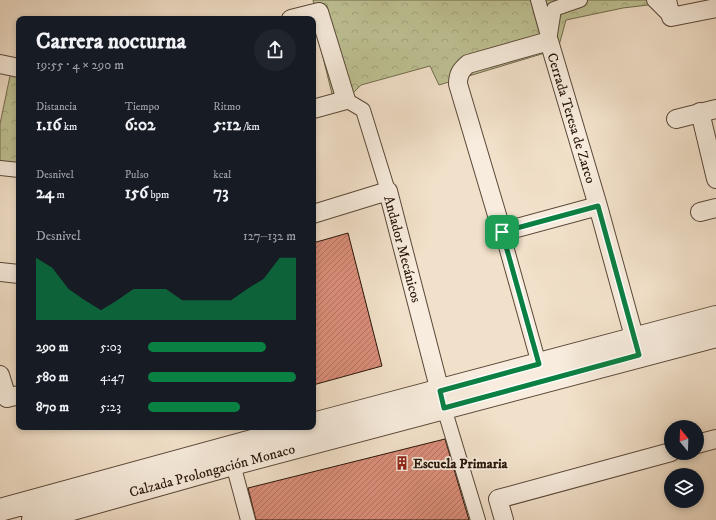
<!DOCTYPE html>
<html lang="es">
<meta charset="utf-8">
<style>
:root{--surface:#171b24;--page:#20242c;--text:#f1f3f6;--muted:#9ea1a6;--accent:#0b8043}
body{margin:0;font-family:"IM FELL DW Pica",serif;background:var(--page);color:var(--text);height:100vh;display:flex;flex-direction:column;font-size:15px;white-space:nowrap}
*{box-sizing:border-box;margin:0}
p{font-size:13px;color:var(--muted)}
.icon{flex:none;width:22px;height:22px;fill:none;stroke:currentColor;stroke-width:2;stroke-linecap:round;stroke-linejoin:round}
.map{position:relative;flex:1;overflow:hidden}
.side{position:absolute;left:16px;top:16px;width:300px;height:414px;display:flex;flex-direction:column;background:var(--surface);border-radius:8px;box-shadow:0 2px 6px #0003}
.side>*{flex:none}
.needle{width:26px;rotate:341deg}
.tools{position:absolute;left:664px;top:420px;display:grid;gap:8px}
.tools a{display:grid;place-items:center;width:40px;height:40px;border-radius:50%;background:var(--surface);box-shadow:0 2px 6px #0003;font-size:20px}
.pin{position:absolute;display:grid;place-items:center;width:34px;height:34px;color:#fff;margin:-17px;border-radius:8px;box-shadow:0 2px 6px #0006}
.round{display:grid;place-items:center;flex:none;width:42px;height:42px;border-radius:21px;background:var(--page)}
.summary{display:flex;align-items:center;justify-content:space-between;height:68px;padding:0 20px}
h1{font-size:22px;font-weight:800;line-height:30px}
.figures{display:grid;grid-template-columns:repeat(3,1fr);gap:6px;height:68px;padding:4px 20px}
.figures div{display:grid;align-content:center}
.figures b{font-size:17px;font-weight:800}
.figures small{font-size:11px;font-weight:400}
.figures p{font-size:11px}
.chart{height:112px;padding:8px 20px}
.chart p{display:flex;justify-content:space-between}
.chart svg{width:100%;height:72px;margin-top:4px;fill:var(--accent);opacity:.7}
ul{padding:0 20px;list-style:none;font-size:13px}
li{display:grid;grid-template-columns:64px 48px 1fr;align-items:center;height:30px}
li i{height:10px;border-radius:5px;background:var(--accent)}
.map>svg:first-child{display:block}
.park{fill:url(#park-crowns);stroke:#726b4e}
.building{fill:url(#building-hatch);stroke:#271407}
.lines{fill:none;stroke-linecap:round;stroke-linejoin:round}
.pedestrian-casing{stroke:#5a4738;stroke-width:16}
.minor-casing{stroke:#5a4738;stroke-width:20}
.tertiary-casing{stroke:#5a4738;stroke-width:24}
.pedestrian{stroke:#f7ecdd;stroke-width:14}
.minor{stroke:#f7ecdd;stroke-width:18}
.tertiary{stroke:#f7ecdd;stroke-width:22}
.route-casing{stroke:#fff;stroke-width:8}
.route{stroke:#0b8043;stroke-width:5}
.labels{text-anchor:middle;stroke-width:3.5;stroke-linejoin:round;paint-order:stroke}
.street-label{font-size:14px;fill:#271407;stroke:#f7ecdd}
.poi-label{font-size:14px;font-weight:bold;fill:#271407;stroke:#f7ecdd;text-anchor:start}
</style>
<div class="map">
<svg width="716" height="520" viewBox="0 0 716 520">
<defs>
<pattern id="park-crowns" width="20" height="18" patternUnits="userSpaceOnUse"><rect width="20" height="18" fill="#bec294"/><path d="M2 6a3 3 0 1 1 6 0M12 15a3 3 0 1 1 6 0" fill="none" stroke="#a3a67e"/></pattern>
<pattern id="building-hatch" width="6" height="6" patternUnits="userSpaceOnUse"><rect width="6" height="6" fill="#db8e7a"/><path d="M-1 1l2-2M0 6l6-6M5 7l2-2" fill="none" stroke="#b27362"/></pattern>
</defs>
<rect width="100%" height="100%" fill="#f2e1ca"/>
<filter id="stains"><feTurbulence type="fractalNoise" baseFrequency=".005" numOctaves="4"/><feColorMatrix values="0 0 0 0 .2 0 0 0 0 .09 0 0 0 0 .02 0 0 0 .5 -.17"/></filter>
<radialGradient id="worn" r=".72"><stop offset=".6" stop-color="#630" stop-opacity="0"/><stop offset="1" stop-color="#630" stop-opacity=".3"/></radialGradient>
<path class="park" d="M313 0H655L656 4 623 8 566 20 558 49 439 85 430 66 361 85 336 110 311 9 314 4Z
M11 71 19 73V164L0 162V124Z"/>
<path class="building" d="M348 233 382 366 313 385V243Z
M445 439 469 520H256L248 488Z"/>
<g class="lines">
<defs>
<path id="pedestrian" d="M538 0 548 36
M654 0 671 17
M549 41 554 9 580 0
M346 100 363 110 388 191
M0 168 19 170
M502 232 539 364
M444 408 478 520
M233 464 248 520"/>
<path id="minor" d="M667 0 671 17 716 8
M291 19 319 12 346 100 313 109
M0 64 19 68
M700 112 716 179
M676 119 716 109
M598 206 502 232 458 84C458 74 461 70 468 64L549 41 598 206 638 351
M700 212 716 208
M313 214 388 191 443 403
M0 272 19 274
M0 375 7 398 19 395
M697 444 716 439
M504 520 498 499 671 452"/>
<path id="tertiary" d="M313 424 716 317
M0 510 303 427
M33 520 233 464 716 336"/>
</defs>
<use href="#pedestrian" class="pedestrian-casing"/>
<use href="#minor" class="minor-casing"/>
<use href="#tertiary" class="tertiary-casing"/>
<use href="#pedestrian" class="pedestrian"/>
<use href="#minor" class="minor"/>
<use href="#tertiary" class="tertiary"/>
</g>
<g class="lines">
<defs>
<path id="route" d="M598 206 639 355 444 408 440 391 539 364 502 232Z"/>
</defs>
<use href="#route" class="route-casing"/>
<use href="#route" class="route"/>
</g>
<defs>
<symbol id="building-bare" viewBox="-9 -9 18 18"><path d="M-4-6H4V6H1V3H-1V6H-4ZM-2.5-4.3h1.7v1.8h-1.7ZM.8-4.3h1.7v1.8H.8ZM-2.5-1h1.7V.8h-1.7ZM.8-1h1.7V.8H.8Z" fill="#8f2418" stroke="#f7ecdd" stroke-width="2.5" paint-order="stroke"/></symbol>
</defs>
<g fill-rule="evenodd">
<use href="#building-bare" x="392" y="453" width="20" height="20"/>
</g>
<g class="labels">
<g class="street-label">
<text transform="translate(572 118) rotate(73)" y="5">Cerrada Teresa de Zarco</text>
<text transform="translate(403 249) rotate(75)" y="5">Andador Mecánicos</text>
<text transform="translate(212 470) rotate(-15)" y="5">Calzada Prolongación Monaco</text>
</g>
<g class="poi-label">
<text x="413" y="468">Escuela Primaria</text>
</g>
</g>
<rect width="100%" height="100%" filter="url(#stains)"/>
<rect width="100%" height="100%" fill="url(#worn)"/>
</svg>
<div class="tools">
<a><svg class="needle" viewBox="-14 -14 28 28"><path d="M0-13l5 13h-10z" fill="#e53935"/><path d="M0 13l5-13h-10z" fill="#9ea1a6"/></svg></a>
<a><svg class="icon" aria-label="layers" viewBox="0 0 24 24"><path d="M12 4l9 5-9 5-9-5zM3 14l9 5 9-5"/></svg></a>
</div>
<div class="pin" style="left:502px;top:232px;background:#1e9e55"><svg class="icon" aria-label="arrive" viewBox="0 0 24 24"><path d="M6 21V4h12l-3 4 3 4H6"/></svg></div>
<section class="side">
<div class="summary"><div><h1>Carrera nocturna</h1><p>19:55 · 4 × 290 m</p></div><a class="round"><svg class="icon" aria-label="share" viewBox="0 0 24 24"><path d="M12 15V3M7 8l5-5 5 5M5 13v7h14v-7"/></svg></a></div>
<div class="figures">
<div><p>Distancia</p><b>1.16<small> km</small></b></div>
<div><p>Tiempo</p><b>6:02</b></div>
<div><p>Ritmo</p><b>5:12<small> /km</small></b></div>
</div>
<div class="figures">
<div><p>Desnivel</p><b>24<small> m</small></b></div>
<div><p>Pulso</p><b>156<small> bpm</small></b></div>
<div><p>kcal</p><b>73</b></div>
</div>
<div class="chart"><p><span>Desnivel</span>127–132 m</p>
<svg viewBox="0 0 160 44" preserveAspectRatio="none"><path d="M0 44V6L10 12L20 25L30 32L40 38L50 32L60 25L70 25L80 25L90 32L100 32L110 32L120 32L130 25L140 19L150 6L160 6V44z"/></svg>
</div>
<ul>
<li><b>290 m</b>5:03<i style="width:80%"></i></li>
<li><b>580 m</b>4:47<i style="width:100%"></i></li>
<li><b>870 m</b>5:23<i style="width:62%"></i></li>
</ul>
</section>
</div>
